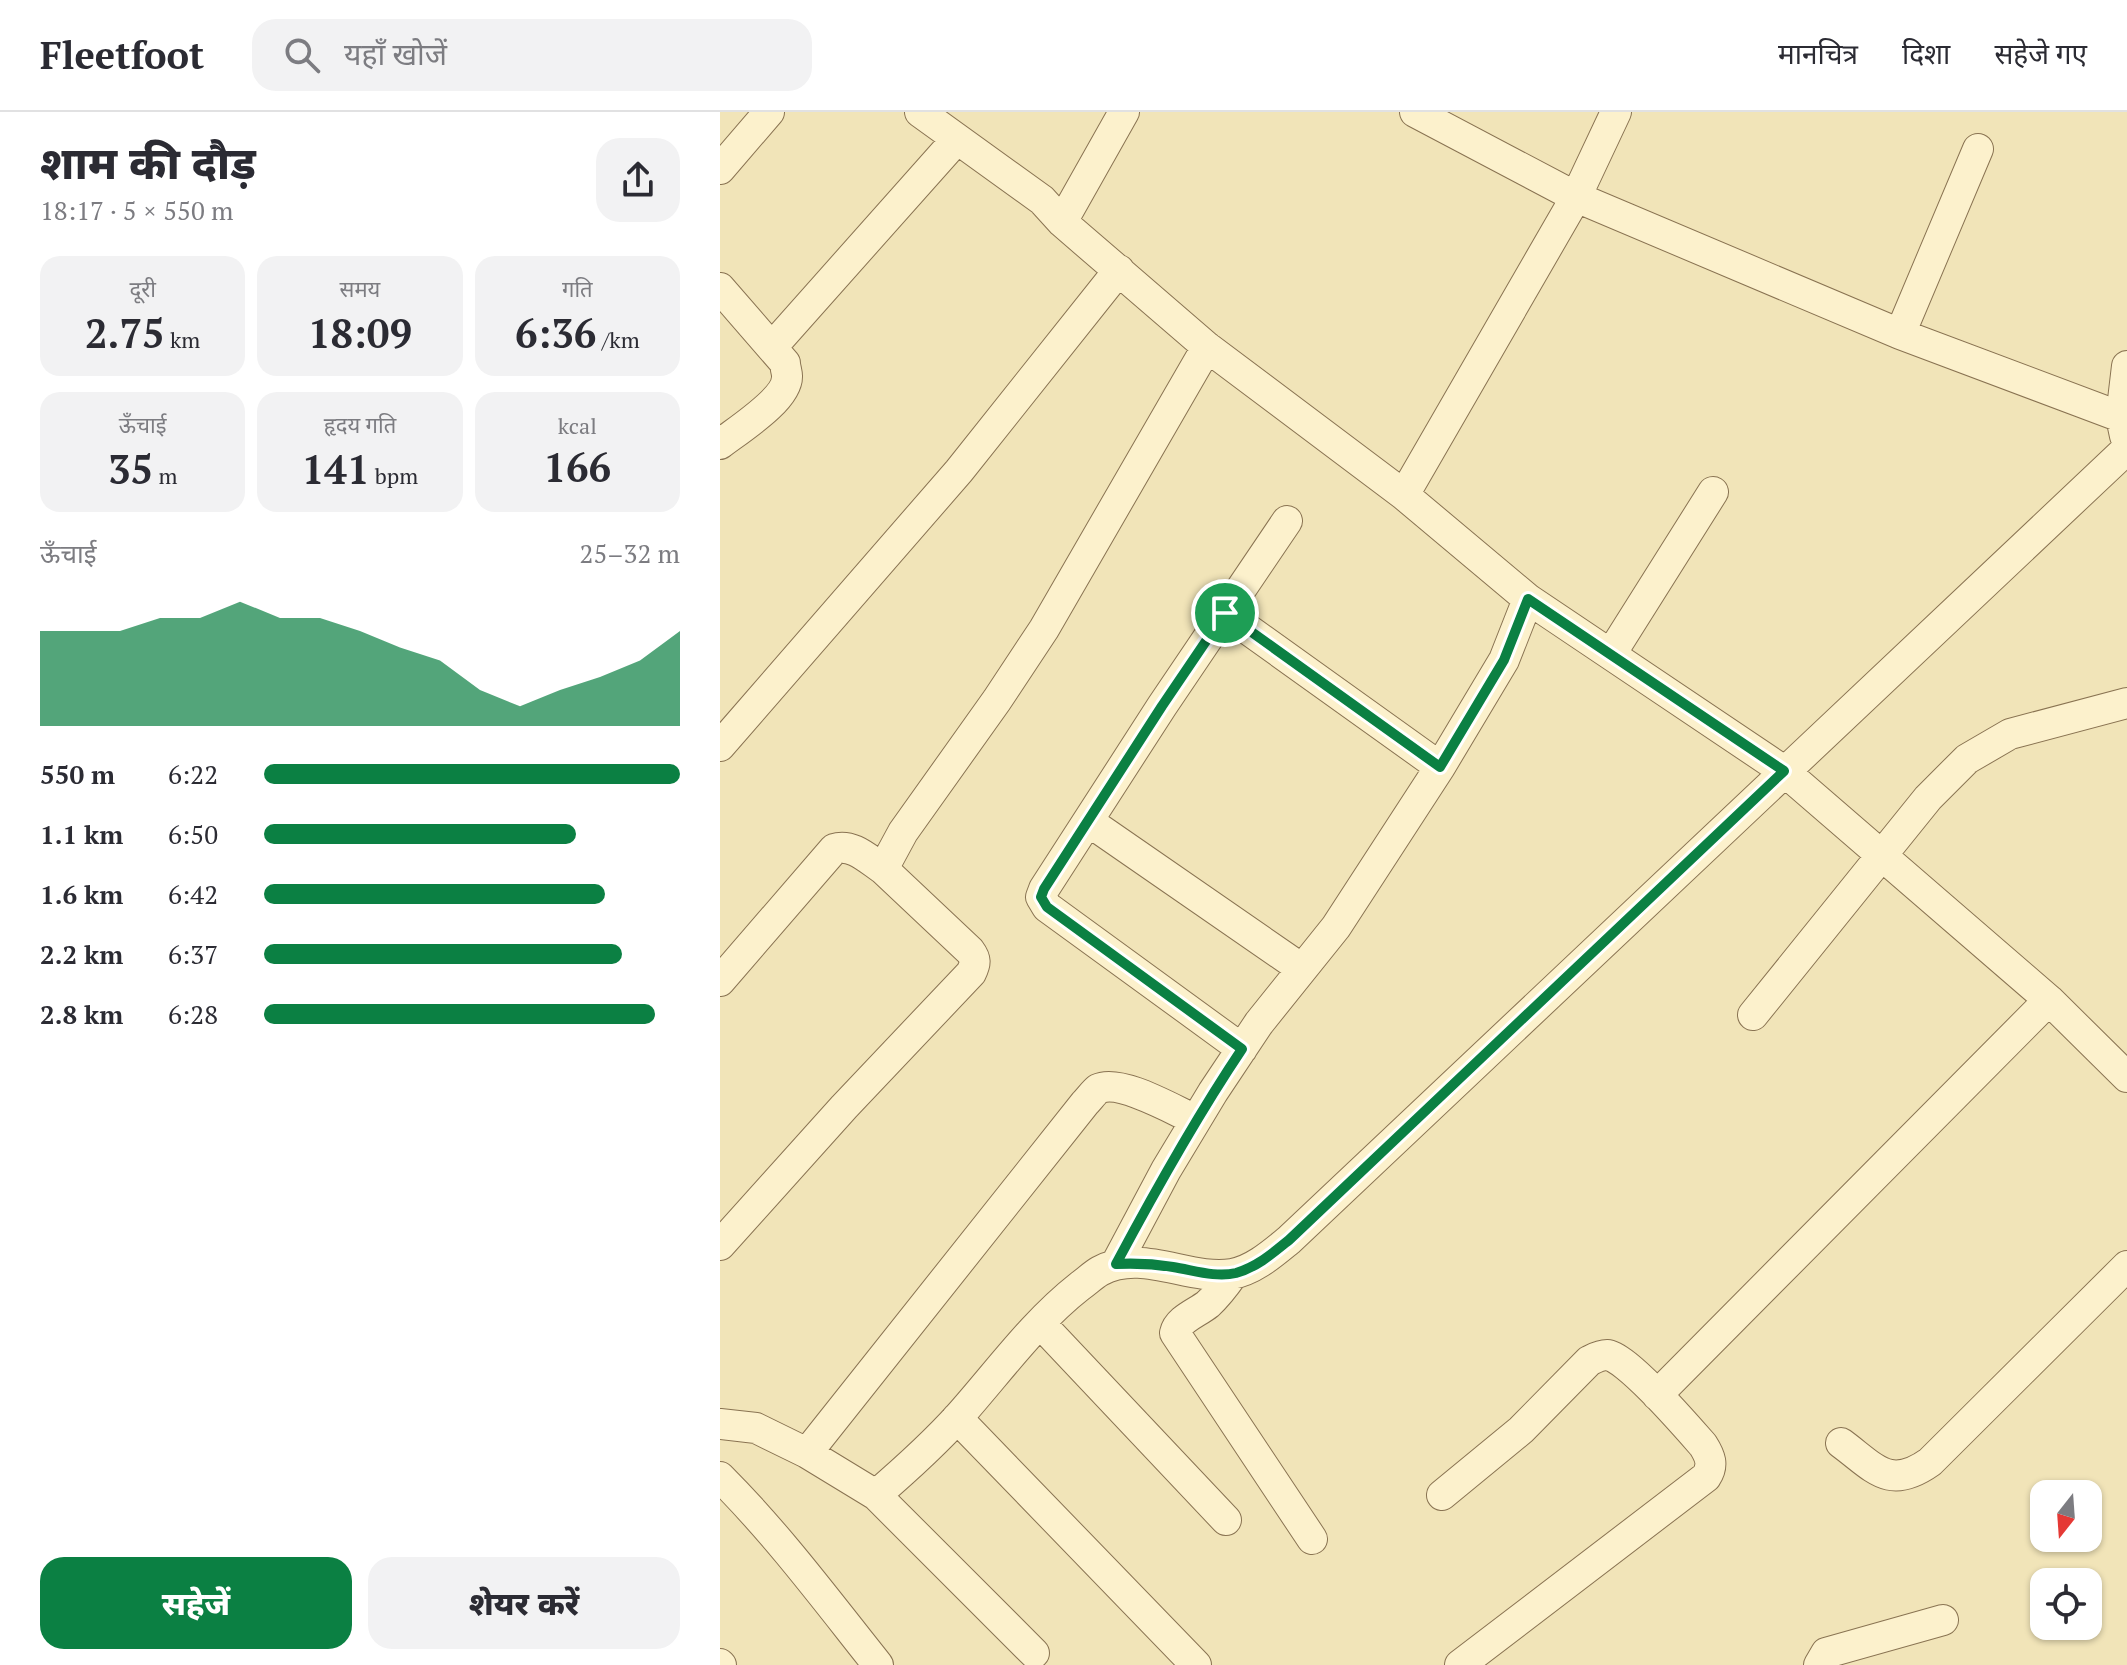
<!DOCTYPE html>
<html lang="hi">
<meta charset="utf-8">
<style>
:root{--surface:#fff;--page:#f2f2f3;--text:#2b2b33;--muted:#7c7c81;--line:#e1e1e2;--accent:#0b8043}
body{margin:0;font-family:"PT Serif","Noto Sans Devanagari",serif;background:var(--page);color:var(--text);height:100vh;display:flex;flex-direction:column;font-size:30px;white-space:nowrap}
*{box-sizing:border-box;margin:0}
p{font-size:26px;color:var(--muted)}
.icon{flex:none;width:44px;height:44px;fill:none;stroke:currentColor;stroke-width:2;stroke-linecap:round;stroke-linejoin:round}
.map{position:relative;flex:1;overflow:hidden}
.details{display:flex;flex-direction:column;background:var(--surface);width:720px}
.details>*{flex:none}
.needle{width:52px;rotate:197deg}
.buttons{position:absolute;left:1310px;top:1368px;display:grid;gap:16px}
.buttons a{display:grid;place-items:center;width:72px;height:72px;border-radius:16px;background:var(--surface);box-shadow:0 2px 6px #0004;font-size:40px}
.pin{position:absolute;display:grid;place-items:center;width:68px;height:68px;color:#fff;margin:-34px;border:4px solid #fff;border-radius:50%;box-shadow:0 2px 8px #0007}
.round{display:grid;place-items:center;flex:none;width:84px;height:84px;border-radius:24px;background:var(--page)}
.overview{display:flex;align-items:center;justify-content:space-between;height:136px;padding:0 40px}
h1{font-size:44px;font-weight:800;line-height:60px}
.metrics{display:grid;grid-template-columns:repeat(3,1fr);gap:12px;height:136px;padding:8px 40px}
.metrics div{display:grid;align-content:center;border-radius:20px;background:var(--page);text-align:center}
.metrics b{font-size:40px;font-weight:800}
.metrics small{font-size:22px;font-weight:400}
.metrics p{font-size:22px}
.chart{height:224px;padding:16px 40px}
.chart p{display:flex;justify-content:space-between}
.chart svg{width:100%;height:144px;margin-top:8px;fill:var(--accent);opacity:.7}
.button{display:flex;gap:16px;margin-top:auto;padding:16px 40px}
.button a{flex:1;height:92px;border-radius:24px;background:var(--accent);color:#fff;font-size:32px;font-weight:800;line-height:92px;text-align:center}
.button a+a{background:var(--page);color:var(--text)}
ul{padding:0 40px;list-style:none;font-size:26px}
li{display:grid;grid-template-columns:128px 96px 1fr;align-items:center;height:60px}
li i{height:20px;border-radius:10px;background:var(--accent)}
header{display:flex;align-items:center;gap:48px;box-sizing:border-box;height:112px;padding:0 40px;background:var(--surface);border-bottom:2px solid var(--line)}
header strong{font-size:38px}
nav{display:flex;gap:44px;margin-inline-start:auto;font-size:28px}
.search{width:560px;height:72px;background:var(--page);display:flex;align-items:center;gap:20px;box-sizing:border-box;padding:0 28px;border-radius:24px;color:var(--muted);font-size:30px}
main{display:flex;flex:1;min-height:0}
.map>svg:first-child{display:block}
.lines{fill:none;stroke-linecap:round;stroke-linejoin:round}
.minor-casing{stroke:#897352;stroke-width:32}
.minor{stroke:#fcf1cc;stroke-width:30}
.route-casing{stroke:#fff;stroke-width:16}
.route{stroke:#0b8043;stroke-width:10}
</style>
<header>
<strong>Fleetfoot</strong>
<div class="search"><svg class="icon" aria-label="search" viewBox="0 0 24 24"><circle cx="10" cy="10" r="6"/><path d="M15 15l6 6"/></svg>यहाँ खोजें</div>
<nav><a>मानचित्र</a><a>दिशा</a><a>सहेजे गए</a></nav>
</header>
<main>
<section class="details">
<div class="overview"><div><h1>शाम की दौड़</h1><p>18:17 · 5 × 550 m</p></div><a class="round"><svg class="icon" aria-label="share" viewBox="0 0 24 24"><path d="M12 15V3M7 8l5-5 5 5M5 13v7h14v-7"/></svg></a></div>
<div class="metrics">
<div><p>दूरी</p><b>2.75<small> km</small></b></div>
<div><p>समय</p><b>18:09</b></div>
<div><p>गति</p><b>6:36<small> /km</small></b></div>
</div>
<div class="metrics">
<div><p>ऊँचाई</p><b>35<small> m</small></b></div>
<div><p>हृदय गति</p><b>141<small> bpm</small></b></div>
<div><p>kcal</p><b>166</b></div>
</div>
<div class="chart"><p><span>ऊँचाई</span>25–32 m</p>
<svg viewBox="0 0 160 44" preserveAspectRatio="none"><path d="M0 44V15L10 15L20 15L30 11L40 11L50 6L60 11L70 11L80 15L90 20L100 24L110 33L120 38L130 33L140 29L150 24L160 15V44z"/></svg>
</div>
<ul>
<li><b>550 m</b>6:22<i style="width:100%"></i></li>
<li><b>1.1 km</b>6:50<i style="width:75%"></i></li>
<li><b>1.6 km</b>6:42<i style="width:82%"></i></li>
<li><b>2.2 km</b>6:37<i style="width:86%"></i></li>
<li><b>2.8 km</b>6:28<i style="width:94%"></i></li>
</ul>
<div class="button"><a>सहेजें</a><a>शेयर करें</a></div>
</section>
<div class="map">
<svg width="1407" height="1553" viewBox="0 0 1407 1553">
<rect width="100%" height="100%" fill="#f1e4b8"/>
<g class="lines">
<defs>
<path id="minor" d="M200 0 322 88 342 110 487 235 684 383 808 487 1064 659 1329 888 1407 965
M695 0 856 85 1180 222 1401 305
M0 57 49 0
M342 110 404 0
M0 176 65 251C65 255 67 260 67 264 68 287 18 318 0 332
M1180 222 1258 37
M52 235 237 27
M1405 324 1401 305 1407 254
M684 383 856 85 896 0
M505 501 720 655
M891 542 993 380
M0 634 239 359 399 158
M368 709 582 857
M0 869 114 737C132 731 148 747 163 757
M1033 903 1208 686 1247 647 1290 622 1407 591
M522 937 327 795 321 785 324 777 442 594 567 409
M0 1133 124 995 251 861C256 851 256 847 250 839L163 757 183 720 277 588 324 517 487 235
M396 1152 446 1058 493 980 539 911 616 815 720 655 784 548 808 487
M513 1162C506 1172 498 1183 488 1192 477 1201 458 1207 455 1221L592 1427
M320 1211 506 1408
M937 1283 1329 888
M237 1306 476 1553
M0 1312 36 1316 87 1341 156 1383C185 1358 214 1332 240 1303 279 1259 314 1210 360 1174 367 1169 373 1163 380 1159 422 1136 469 1169 512 1162 534 1158 553 1141 569 1128L1407 337
M1121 1331C1155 1356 1169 1379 1210 1350L1407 1154
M87 1341 365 991C369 987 374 980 378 977 400 966 455 999 476 1008
M0 1365C58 1423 107 1489 158 1553
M156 1383 314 1541
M722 1383 801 1318 869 1249C875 1246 880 1243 887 1243 906 1244 968 1316 983 1333 990 1344 994 1353 986 1365L740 1553
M0 1552 1 1553
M1099 1553 1106 1541 1223 1508"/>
</defs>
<use href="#minor" class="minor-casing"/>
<use href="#minor" class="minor"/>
</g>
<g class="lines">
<defs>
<path id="route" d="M808 487 1064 659 569 1128C553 1141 537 1155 516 1161 496 1166 473 1158 453 1155 434 1152 415 1151 396 1152 435 1079 475 1007 522 937L327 795 321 785 324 777 442 594 505 501 720 655 784 548Z"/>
</defs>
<use href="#route" class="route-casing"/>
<use href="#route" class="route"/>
</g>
</svg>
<div class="buttons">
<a><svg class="needle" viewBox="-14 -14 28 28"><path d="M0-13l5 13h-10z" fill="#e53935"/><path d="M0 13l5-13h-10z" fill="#7c7c81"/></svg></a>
<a><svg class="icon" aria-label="locate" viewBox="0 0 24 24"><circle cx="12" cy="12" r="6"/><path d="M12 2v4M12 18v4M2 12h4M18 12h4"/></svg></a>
</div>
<div class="pin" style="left:505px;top:501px;background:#1e9e55"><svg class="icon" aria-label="arrive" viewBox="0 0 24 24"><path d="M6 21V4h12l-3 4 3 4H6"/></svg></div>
</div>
</main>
